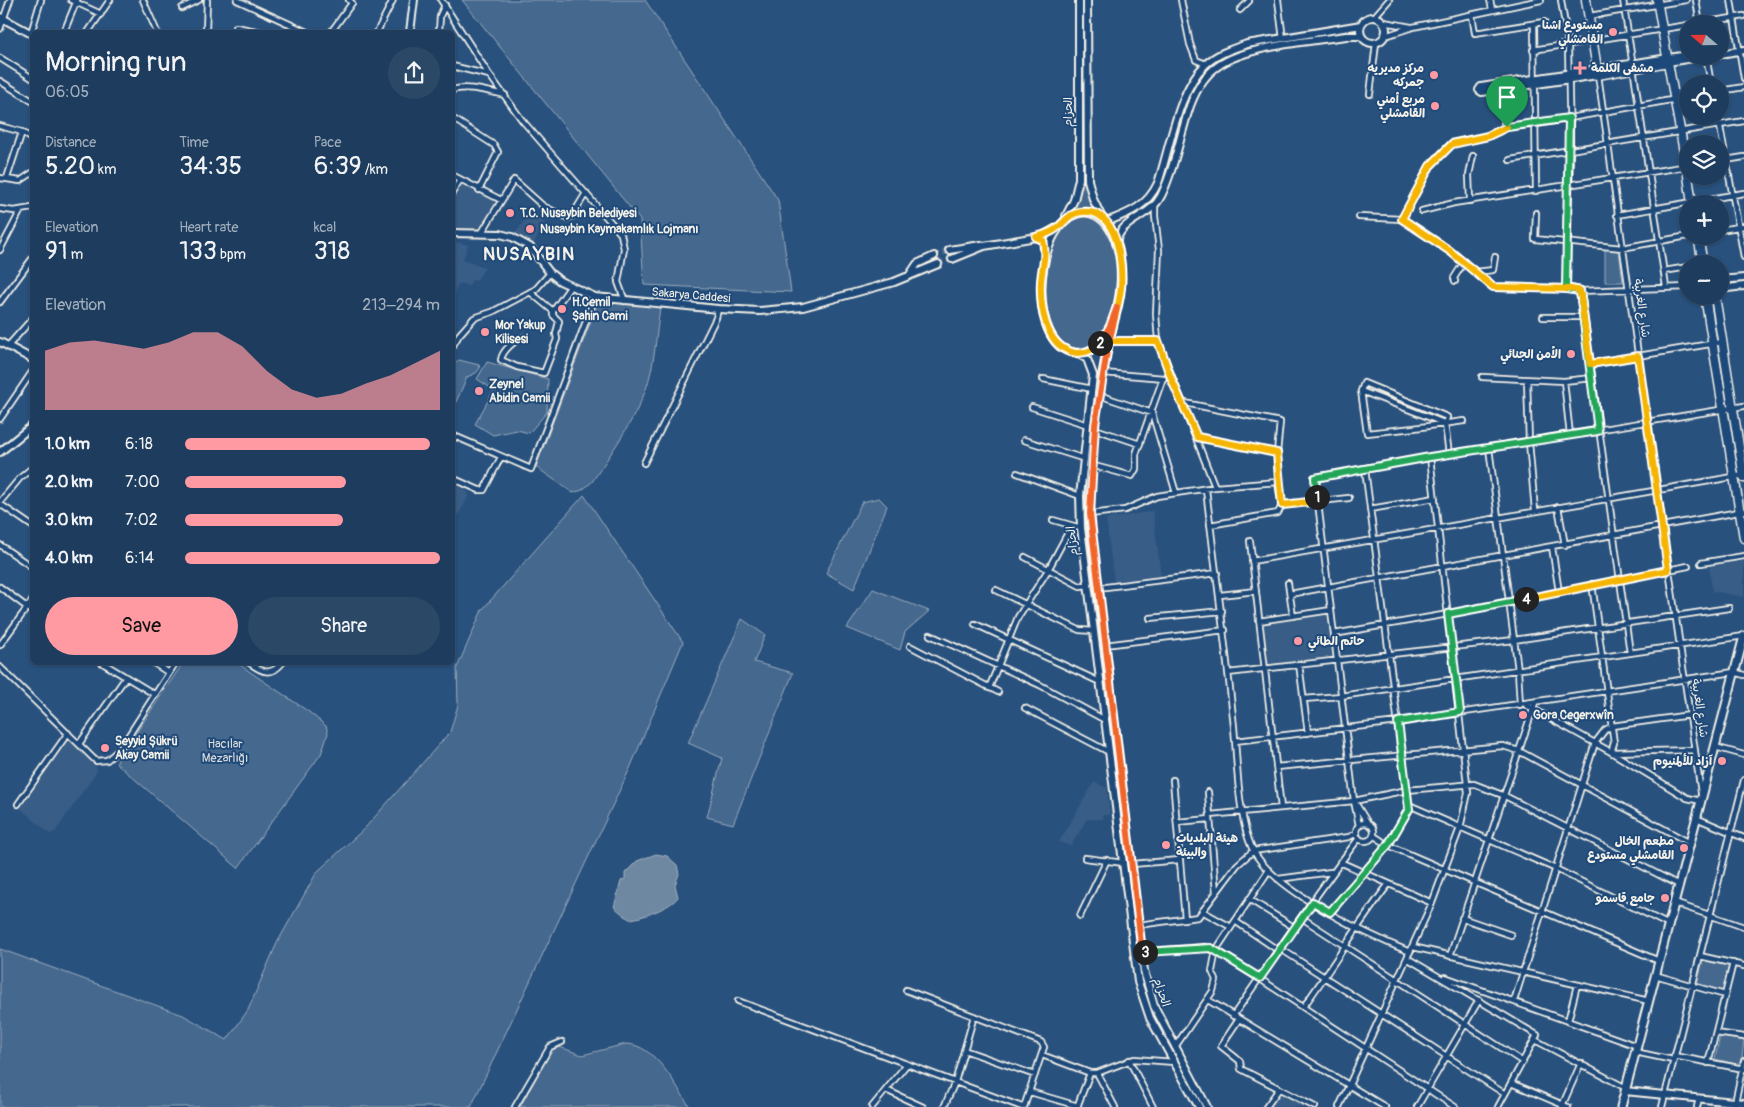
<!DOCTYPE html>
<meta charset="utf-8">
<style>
:root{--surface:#1e3d5e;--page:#2b4867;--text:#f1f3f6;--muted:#a1aebc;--line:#3c5673;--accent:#ff9aa2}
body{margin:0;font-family:Pangolin,"Playpen Sans Arabic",sans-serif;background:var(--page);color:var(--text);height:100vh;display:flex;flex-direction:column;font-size:19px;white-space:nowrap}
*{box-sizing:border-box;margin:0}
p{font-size:16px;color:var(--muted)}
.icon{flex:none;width:28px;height:28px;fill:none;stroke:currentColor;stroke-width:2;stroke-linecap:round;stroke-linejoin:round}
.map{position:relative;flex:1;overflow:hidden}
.panel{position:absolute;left:30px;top:30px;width:425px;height:635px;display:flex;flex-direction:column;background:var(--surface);border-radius:8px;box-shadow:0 1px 4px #0004,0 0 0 1px var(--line)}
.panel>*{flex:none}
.needle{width:32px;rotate:290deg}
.controls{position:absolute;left:1679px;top:15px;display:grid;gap:10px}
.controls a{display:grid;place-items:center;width:50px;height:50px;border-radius:50%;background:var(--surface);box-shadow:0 1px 4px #0004,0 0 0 1px var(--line);font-size:25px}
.pin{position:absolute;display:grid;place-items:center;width:42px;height:42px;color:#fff;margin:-51px -21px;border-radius:50% 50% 50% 0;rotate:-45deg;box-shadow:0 0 5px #0007}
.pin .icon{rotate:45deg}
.km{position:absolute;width:25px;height:25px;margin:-12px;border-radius:50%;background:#222;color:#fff;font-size:14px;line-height:25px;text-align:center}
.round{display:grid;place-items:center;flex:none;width:52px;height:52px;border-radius:26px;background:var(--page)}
.overview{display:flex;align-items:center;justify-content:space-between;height:85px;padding:0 15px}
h1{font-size:28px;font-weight:600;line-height:38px}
.stats{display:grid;grid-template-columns:repeat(3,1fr);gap:8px;height:85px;padding:5px 15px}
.stats div{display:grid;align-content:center}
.stats b{font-size:25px;font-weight:600}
.stats small{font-size:14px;font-weight:400}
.stats p{font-size:14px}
.chart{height:140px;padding:10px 15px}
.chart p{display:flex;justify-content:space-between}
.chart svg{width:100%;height:90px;margin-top:5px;fill:var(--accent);opacity:.7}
.primary-button{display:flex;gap:10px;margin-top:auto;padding:10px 15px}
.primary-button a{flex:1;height:58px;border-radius:30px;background:var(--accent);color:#111;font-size:20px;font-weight:600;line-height:58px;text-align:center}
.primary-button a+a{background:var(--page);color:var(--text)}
ul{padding:0 15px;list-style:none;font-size:16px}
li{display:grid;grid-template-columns:80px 60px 1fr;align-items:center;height:38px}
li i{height:12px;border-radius:6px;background:var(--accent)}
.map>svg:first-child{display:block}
.built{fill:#375d86}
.green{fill:#45688e;stroke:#9cacbb}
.water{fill:#6e88a2;stroke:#a4b2be}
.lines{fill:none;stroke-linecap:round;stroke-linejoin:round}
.secondary-tunnel{stroke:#47698e;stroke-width:6;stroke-dasharray:6 3;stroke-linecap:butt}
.street-casing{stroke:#f4f1e8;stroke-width:8}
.secondary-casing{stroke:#f4f1e8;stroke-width:10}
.primary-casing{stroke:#f4f1e8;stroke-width:11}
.highway-casing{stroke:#f4f1e8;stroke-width:11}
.street{stroke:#1f4a7a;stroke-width:4.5}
.secondary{stroke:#1f4a7a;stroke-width:6}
.primary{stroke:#1f4a7a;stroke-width:7}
.highway{stroke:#1f4a7a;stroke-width:8}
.split-1-casing{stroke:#fff;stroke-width:10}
.split-2-casing{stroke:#fff;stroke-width:10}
.split-3-casing{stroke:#fff;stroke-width:10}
.split-4-casing{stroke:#fff;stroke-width:10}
.split-5-casing{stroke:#fff;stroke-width:10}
.split-1{stroke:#22a559;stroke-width:6}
.split-2{stroke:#f5b400;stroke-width:6}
.split-3{stroke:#f0652b;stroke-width:6}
.split-4{stroke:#22a559;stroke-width:6}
.split-5{stroke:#f5b400;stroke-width:6}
.poi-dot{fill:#ff9aa2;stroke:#1f4a7a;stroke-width:2}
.labels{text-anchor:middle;stroke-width:4;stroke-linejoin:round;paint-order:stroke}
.poi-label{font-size:12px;font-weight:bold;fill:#f4f1e8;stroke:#1f4a7a;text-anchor:start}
.street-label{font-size:12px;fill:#f4f1e8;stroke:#1f4a7a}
.park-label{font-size:12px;fill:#dadcda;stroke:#1f4a7a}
.district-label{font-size:18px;font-weight:bold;letter-spacing:1px;fill:#f4f1e8;stroke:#1f4a7a}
</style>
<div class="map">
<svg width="1744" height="1107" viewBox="0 0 1744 1107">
<rect width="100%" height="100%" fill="#28517e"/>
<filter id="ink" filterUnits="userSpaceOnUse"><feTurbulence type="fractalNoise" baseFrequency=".02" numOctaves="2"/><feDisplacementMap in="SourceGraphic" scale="10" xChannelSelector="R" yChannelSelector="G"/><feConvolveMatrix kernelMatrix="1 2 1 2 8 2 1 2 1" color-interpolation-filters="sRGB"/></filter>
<g filter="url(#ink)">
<path class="built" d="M463 183 498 204 481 231 453 228 452 199Z
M531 212 545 223 533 245 513 236Z
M452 241 468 245 463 260 485 268 476 281 472 280 469 286 459 283 454 294Z
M453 484 468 492 469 496 453 524Z
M1153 511 1161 576 1114 583 1106 519Z
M1744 561V597L1712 591 1709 566Z
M1327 615 1332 658 1268 665 1264 623Z
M70 741 96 765 97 771 55 832 50 834 20 808 66 742Z
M1094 782 1107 788 1110 815H1103V819H1087L1071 846 1059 842Z
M1280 1093 1295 1099 1311 1107H1270Z"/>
<path class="green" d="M462 0H645L778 200 791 292 644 285 640 220Z
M1082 0H1084L1085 182 1092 207 1079 209 1075 206 1082 181Z
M1088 217C1135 231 1119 358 1074 348 1030 339 1039 214 1088 217Z
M1605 249 1619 251 1623 282H1605Z
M598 302 660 307C656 335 655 365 645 392 632 424 611 453 592 482L582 490 573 493 536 467Z
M459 360 479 365 480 368 476 373 467 377 453 409V364Z
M487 362 548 379 547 412 529 433 517 430 493 435 475 424 494 390 477 379Z
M584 495 683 642 631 766 471 1107H0V949L183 1015 227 1040 248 1010 277 943 317 872 365 828 450 732 458 705 457 668 482 610Z
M879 498 887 506 854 589 826 573 862 502Z
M873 589 929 611 905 632 900 650 847 628Z
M742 619 765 635 754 662 793 673 733 824 707 817 722 758 688 743Z
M183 663H237L309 712 326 726 328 733 321 754 238 868 116 763Z
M1703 960 1729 966 1723 991 1697 985Z
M1720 1036 1744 1041 1741 1065 1715 1059Z
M626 1044C655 1044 676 1086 690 1107H520L553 1047 557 1046 582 1055Z"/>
<path class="water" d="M656 854 667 856 677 865 679 874 675 885 678 897C672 907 640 919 629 919L614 907 621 881 625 879V873L637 861Z"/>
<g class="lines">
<path class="secondary-tunnel" d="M934 256 949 250
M938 264 952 259"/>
<defs>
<path id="street" d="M71 0 101 14
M143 0 157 32
M237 0 307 32
M441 0 488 73 522 120 621 234 624 249 618 282 625 301
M1181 0 1190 44 1196 60 1206 64
M1278 0 1283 39
M1490 0 1492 9
M1561 0 1568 44 1570 149 1566 289
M1623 0 1666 287
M1696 0 1700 24
M1731 0 1744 78
M182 8 199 0
M1240 10 1249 1
M1472 15 1475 33 1544 22
M1589 16 1686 0
M1374 17 1389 0
M1384 22 1411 27
M1534 24 1536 191
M1695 24 1744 16
M236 27 261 32
M0 29 10 0
M64 32 77 0
M88 32 110 0
M206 32 207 0
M331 32 352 3 349 0
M377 32 393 0
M439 32 440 16 445 5
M31 33 41 0
M1385 36 1413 27 1541 0
M1533 50 1688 25
M1706 56 1711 84
M0 58 32 78
M452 66 489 75
M1598 75 1701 793
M0 81 32 101
M452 90C469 85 488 92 505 95
M1720 91 1744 87
M1370 94 1376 43
M1718 116 1744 257
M452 118 494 145 498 152 479 190
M0 126 22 132 32 139
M1504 128 1506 88
M1510 160 1744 121
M1720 161 1744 157
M452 175 501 200
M0 178 20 181 32 173
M7 178 22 132
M452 193 460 180
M1470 201 1469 175 1473 156
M1155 205V216L1159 250 1156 314 1158 341 1215 487
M0 209 14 211 32 208
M1422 211 1454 203 1688 166
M1536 213 1535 239 1622 248 1688 236
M1617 215 1744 193
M1359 217 1402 219 1430 166 1452 143 1488 136 1507 127 1536 124 1688 97
M1402 219 1450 251 1493 287 1571 289 1580 291 1688 287
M1720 230 1744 226
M481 234 514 180 543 206 568 218 572 216 586 193
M0 250 21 210
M1664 271 1688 267
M1476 272 1493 270 1495 257
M1455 281 1454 278 1464 262
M1580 291 1630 653
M530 292 553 311 570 287
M0 302 32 259
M1543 317H1583
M525 337C516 338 502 351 501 360L517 367 544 373 557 339 556 334 559 321 553 315V311
M1109 341H1158
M8 346 32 319
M452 347 459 335 474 318 492 312 536 289 550 273
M1590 364 1722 342
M1103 373 1164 378
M1482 377 1564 381 1592 378
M1043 379 1092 389
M1527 380 1529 442 1535 511
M1564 381 1570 435
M1361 391 1444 423
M1099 395 1152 413 1176 493
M1180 402 1280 422 1277 453 1278 482
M1032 407 1088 425
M0 419 32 372
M1095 429 1140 444
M452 435 531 469 595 297
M1197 437 1277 453
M1024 440 1085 459
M1489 448 1518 670 1520 705
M1449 454 1445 424 1447 417 1364 383 1361 391 1367 433C1400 430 1432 426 1464 421
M644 463 716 318 718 309
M1091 465 1132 476 1136 469V454L1163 378
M1017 473 1080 496
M452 478 479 490H484L501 457
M1206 489C1215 568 1226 647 1234 727 1237 760 1238 821 1253 850 1274 891 1368 935 1410 952
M0 502 20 478 32 468
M0 504 32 526
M1558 507 1565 545
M1370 509 1435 498
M1090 514 1125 510 1157 496 1215 487 1278 482 1282 505 1349 498
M1053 520 1081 528
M1210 525 1278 513 1282 505
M1250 541 1281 808
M0 545 32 567
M1552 547 1559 592
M1025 557 1080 586 1088 585
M1252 561 1744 475
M1701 563 1744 556
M1288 583 1293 616
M1592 584 1614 743 1611 752 1695 750
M0 587 32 611
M1098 588 1217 573
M996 590 1079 630 1094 631
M1290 594 1744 511
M1220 595 1256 591
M1150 618 1222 611
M1259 621 1331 610
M975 624 1100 682
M1334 634 1448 614 1688 566
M930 635 1040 685 1105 720
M0 645 32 601
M1105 645 1225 630
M910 646 998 692
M101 662 154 694
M152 662 169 673
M248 662C262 672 271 677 283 662
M1299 664 1308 733
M0 667 96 761 107 760 120 749 176 662
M1228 673 1514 640 1729 608
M989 688 1018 617 1048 570 1071 527
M1304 699 1341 696 1744 636
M1526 705 1611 752 1687 798 1701 801
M1025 708 1109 752
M1235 741 1398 722 1734 672 1744 675
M79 744 126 677
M1715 747 1744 755
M1276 767 1503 746 1519 751 1690 843
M1173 780 1185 919
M1208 792 1216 893
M18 804 68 733
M1356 804 1369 825
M1409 805 1554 868 1669 925
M1210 815 1354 801 1407 790 1474 784 1505 796 1679 885
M1696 818 1744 838
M1177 822 1210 819
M1356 832a9 9 0 1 1 18 0a9 9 0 1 1-18 0Z
M1359 826 1354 801 1315 478 1430 457 1744 406
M1373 835 1388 845 1476 883 1659 961
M1085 858 1124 863
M1340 862 1432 903
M1132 864 1180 860
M1278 879 1331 872
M1249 899 1295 928
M1674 903 1744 927
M1202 911 1231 927
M1330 912 1388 845 1409 809 1365 469
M1080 916 1107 860
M1302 918 1523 1062
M1462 918 1511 935
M1235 921 1279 951
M1138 925 1198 917 1237 865 1253 851 1349 837 1357 833
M1413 947 1649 1001
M1281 949 1505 1094
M1142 952 1204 947 1216 950 1455 1107
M1450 956 1535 703
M1700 956 1744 966
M1407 958 1537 1035 1498 1107
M1655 975 1725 995
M1445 977 1637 1046
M906 990 1041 1042 1044 1047 1024 1107
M1208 1000 1385 1107
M738 1001 1022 1107
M1514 1001 1595 743 1605 730 1612 726 1690 715
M1304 1006C1333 966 1358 924 1388 885
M1233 1016C1275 956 1315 895 1359 838
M1239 1019 1221 1046 1240 1061 1241 1069 1315 1107
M1568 1021 1577 985
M1716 1033 1744 1037
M1535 1040 1626 1088
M1175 1047 1213 991 1216 980 1212 971 1216 950 1269 870
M964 1050 1035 1075
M1635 1052 1673 1060
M1042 1055 1090 1073H1097L1134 1059 1174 1062
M1674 1056 1744 1069
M1129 1060 1153 1107
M1708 1063 1733 963
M1097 1073 1115 1107
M1511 1083 1568 1107
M886 1090 923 1107
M1030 1092 1078 1106
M1562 1106 1581 1063
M515 1107 550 1047 562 1042
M872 1107 907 1064
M944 1107 955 1082 974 1016
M1077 1107 1090 1073
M1266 1107 1279 1089
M1339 1107 1432 903 1460 828 1468 793 1430 457
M1417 1107 1479 1000
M1662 1107 1744 780
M1697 1107 1699 1098
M1734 1107 1744 1061"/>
<path id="secondary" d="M1087 0 1088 180 1093 199 1102 218
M1360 30a13 13 0 1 1 26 0a13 13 0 1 1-26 0Z
M0 17 32 34
M410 32 414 0
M1720 54 1744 50
M1668 62 1705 56
M1598 75 1482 92 1479 90 1481 87 1688 55
M1082 212C1140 213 1129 353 1078 353 1026 353 1031 222 1082 212Z
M1066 216 1074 200 1079 179V0
M1106 222C1129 213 1147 207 1158 183 1170 148 1178 90 1205 65 1216 54 1232 49 1247 44L1361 25
M452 233 500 234 512 237 530 247 550 273 560 281 595 297 718 309 760 311 803 307 894 282 938 264
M1036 237 1043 240 1045 254
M1116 243C1120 219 1150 218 1161 196 1175 168 1180 135 1190 106 1196 90 1204 75 1218 66 1246 46 1311 41 1346 36H1361
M949 250 981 245
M952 259 984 246 1042 236 1058 227
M909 276 917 264 934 256
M1720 280 1744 278
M1720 289 1744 286
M1117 307C1100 378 1085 454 1091 528L1144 971 1154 1006 1207 1107
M0 342 32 359
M1077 353 1087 359 1093 375 1080 496 1081 528 1138 982 1150 1018 1199 1107
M0 452 32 426
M1625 1091 1744 1103"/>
<path id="primary" d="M1621 1107 1744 636"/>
<path id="highway" d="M1586 0 1598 75 1668 62
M1657 0 1688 175
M1688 176 1692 204
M1698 236 1703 264
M1705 296 1744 538
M1715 296 1744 478"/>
</defs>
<use href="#street" class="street-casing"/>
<use href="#secondary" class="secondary-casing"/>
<use href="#primary" class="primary-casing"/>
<use href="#highway" class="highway-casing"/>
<use href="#street" class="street"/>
<use href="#secondary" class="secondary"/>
<use href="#primary" class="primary"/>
<use href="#highway" class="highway"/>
</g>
</g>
<g class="lines" filter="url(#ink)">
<defs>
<path id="split-1" d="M1317 497 1315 478 1430 457 1598 431 1580 291 1566 289 1569 118 1507 127"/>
<path id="split-2" d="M1100 343C1092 351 1082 355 1072 352 1045 345 1040 306 1041 282 1042 267 1047 255 1043 240L1036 237C1044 235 1051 233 1057 228 1066 221 1069 213 1082 212 1118 208 1123 264 1121 288 1119 306 1113 324 1109 341H1158L1171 378 1197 437 1277 453 1282 505 1318 501 1317 497"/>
<path id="split-3" d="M1100 343 1110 326 1117 307 1107 351 1095 425 1090 514 1142 952H1145"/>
<path id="split-4" d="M1145 952 1211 948 1260 978 1313 902 1330 912 1388 845 1409 809 1398 722 1460 712 1448 614 1526 599"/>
<path id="split-5" d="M1507 127 1488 136 1452 144 1430 166 1402 219 1450 251 1493 287 1571 289 1580 291 1590 364 1638 356 1668 570 1526 599"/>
</defs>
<use href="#split-1" class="split-1-casing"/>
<use href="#split-2" class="split-2-casing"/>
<use href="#split-3" class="split-3-casing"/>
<use href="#split-4" class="split-4-casing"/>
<use href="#split-5" class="split-5-casing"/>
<use href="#split-1" class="split-1"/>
<use href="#split-2" class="split-2"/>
<use href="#split-3" class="split-3"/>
<use href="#split-4" class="split-4"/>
<use href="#split-5" class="split-5"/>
</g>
<g class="poi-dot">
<circle cx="1613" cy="32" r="5"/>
<path d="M1577.5 60.5h5v5h5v5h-5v5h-5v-5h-5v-5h5z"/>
<circle cx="1434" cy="75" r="5"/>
<circle cx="1435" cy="106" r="5"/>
<circle cx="510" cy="213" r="5"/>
<circle cx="530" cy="229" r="5"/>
<circle cx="562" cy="309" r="5"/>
<circle cx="485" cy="332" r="5"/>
<circle cx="1571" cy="354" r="5"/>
<circle cx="479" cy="391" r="5"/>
<circle cx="1298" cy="641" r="5"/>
<circle cx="1523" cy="715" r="5"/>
<circle cx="105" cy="748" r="5"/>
<circle cx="1722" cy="761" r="5"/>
<circle cx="1166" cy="845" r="5"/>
<circle cx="1684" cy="848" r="5"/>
<circle cx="1665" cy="898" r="5"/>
</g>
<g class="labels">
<g class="poi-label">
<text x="1603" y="29" text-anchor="end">مستودع اشنا<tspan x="1603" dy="14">القامشلي</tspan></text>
<text x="1424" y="72" text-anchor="end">مركز مديريه<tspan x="1424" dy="14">جمركه</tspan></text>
<text x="1591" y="72">مشفى الكلمة</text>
<text x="1425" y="103" text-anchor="end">مربع أمني<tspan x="1425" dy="14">القامشلي</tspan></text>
<text x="520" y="217">T.C. Nusaybin Belediyesi</text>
<text x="540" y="233">Nusaybin Kaymakamlık Lojmanı</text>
<text x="572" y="306">H.Cemil<tspan x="572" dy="14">Şahin Cami</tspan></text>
<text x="495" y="329">Mor Yakup<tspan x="495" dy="14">Kilisesi</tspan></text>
<text x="1561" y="358" text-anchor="end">الأمن الجنائي</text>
<text x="489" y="388">Zeynel<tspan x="489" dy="14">Abidin Camii</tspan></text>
<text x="1308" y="645">حاتم الطائي</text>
<text x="1533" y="719">Gora Cegerxwîn</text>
<text x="115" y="745">Seyyid Şükrü<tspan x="115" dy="14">Akay Camii</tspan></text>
<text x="1712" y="765" text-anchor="end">آزاد للألمنيوم</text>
<text x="1176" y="842">هيئة البلديات<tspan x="1176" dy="14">والبيئة</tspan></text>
<text x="1674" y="845" text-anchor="end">مطعم الخال<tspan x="1674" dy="14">القامشلي مستودع</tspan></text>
<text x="1655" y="902" text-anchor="end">جامع قاسمو</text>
</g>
<g class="street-label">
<text transform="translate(1068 112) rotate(-90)" y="4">الحزام</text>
<text transform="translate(691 295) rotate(5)" y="4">Sakarya Caddesi</text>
<text transform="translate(1642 308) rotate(82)" y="4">شارع الغربية</text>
<text transform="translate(1072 541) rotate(-96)" y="4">الحزام</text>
<text transform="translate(1700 708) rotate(82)" y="4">شارع الغربية</text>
<text transform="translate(1162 992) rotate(72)" y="4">الحزام</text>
</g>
<g class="park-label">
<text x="225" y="748">Hacılar<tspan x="225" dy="14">Mezarlığı</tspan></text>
</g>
<g class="district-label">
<text x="529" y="260">NUSAYBIN</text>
</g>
</g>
</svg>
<div class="controls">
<a><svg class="needle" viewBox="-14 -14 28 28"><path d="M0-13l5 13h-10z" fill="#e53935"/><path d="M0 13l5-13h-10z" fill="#a1aebc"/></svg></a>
<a><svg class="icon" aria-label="locate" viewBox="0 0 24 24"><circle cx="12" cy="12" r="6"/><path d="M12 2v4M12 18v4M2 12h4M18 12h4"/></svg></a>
<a><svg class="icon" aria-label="layers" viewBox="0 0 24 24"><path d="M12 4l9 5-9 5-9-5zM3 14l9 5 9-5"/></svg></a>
<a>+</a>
<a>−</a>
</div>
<div class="pin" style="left:1507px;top:127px;background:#1e9e55"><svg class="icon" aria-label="arrive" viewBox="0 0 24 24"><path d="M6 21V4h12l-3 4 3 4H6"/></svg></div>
<b class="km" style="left:1317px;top:497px">1</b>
<b class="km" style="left:1100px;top:343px">2</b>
<b class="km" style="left:1145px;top:952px">3</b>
<b class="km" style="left:1526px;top:599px">4</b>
<section class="panel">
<div class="overview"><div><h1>Morning run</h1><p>06:05</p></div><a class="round"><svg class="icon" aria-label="share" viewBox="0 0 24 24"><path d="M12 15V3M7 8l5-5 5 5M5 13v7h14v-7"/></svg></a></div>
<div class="stats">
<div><p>Distance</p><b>5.20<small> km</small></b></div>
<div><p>Time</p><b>34:35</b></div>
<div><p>Pace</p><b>6:39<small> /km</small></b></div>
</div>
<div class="stats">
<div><p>Elevation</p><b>91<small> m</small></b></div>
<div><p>Heart rate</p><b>133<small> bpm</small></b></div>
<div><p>kcal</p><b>318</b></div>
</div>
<div class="chart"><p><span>Elevation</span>213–294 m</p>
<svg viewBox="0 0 160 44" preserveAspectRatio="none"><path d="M0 44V15L10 11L20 10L30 12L40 14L50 11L60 6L70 6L80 13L90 25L100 34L110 38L120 36L130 31L140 27L150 21L160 15V44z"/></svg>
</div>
<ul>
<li><b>1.0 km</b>6:18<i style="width:96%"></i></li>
<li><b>2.0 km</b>7:00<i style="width:63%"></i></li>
<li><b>3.0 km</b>7:02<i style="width:62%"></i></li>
<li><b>4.0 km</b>6:14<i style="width:100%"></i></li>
</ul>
<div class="primary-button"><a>Save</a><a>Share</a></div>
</section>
</div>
